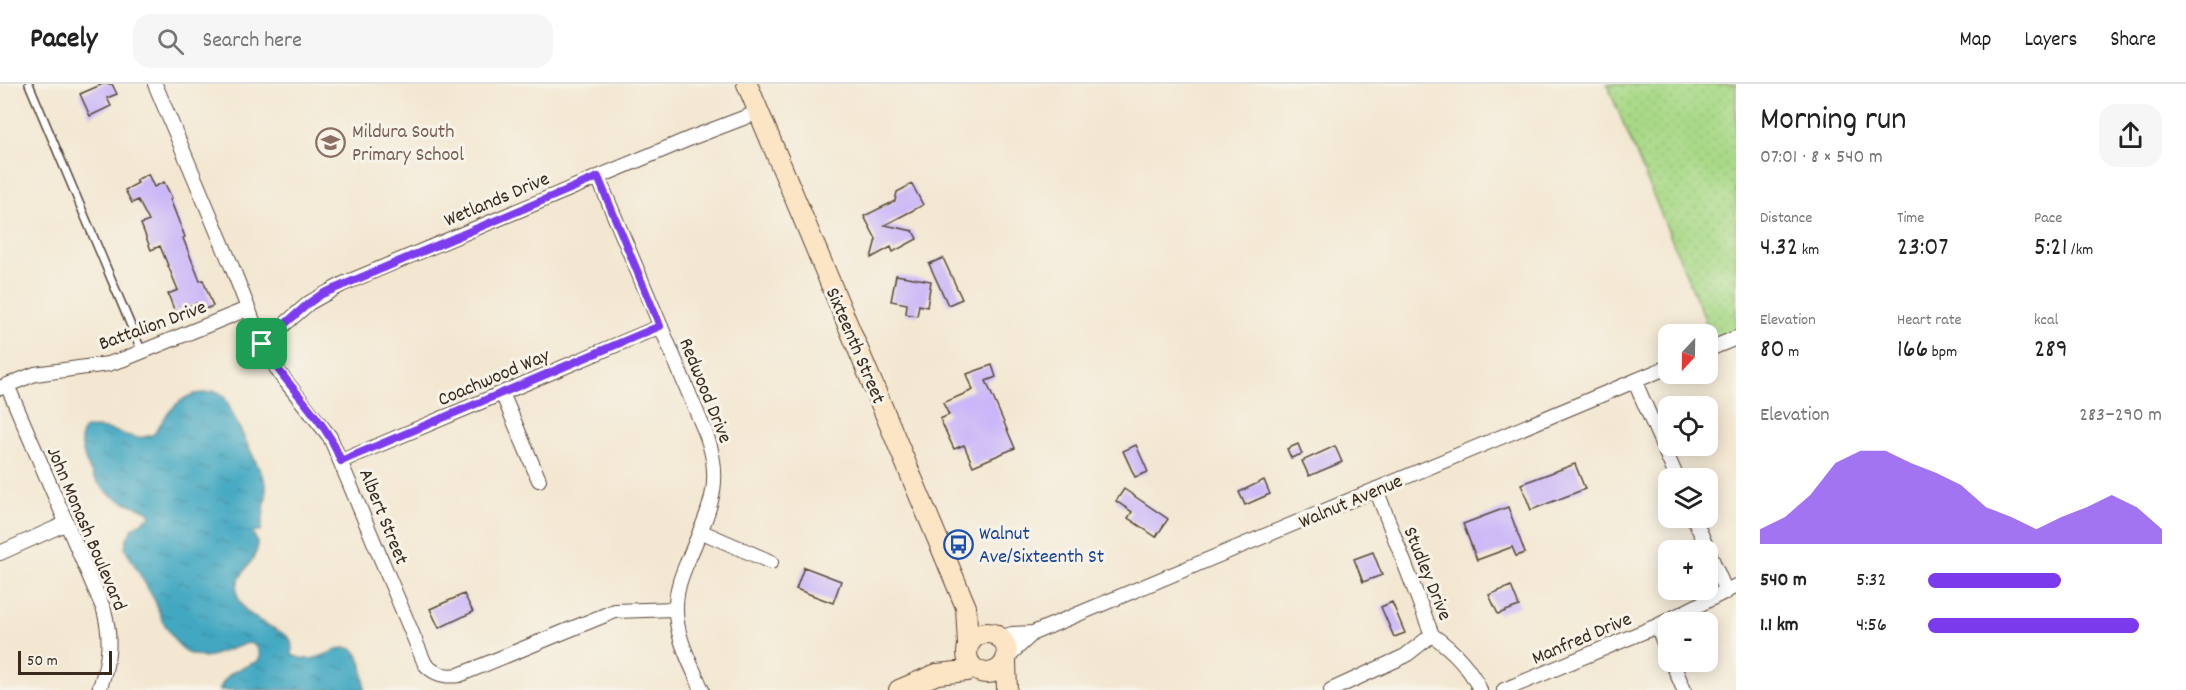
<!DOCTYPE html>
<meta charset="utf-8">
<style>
:root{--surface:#fff;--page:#f6f6f6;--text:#222;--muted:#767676;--line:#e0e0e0;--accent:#7c3aed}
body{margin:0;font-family:Dekko,sans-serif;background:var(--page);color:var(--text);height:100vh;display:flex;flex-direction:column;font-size:22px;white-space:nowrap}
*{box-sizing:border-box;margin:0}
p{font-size:20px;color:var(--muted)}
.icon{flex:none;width:33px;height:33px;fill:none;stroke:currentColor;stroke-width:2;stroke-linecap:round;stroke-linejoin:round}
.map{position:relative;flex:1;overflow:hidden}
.details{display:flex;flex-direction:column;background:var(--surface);width:450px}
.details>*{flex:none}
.needle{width:39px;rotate:202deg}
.buttons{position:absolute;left:1658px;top:240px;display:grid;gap:12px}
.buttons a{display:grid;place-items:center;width:60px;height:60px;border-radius:12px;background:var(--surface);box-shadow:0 3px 15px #0003;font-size:30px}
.scale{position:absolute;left:18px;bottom:15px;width:94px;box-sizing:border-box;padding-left:6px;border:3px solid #3b2a1e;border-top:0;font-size:16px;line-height:21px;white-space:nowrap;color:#3b2a1e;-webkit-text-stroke:4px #f7f3e8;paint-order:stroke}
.pin{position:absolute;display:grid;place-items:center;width:51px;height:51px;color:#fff;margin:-26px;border-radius:12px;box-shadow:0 3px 9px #0006}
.round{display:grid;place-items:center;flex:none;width:63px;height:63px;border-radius:18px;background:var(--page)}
.summary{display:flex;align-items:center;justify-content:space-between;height:102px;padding:0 24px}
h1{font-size:33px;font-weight:600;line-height:45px}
.metrics{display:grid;grid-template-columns:repeat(3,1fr);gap:9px;height:102px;padding:6px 24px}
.metrics div{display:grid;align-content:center}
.metrics b{font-size:26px;font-weight:600}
.metrics small{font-size:16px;font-weight:400}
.metrics p{font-size:16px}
.chart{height:168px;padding:12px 24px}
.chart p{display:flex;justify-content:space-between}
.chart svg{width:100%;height:108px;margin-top:6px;fill:var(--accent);opacity:.7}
ul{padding:0 24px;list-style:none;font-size:20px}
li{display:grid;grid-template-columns:96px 72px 1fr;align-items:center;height:45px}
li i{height:15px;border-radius:8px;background:var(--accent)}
header{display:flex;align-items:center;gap:36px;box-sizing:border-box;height:84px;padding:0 30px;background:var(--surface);border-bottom:2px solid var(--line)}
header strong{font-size:28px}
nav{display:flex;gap:33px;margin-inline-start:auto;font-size:21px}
.search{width:420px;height:54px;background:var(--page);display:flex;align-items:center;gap:15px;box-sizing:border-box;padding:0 21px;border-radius:18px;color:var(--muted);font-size:22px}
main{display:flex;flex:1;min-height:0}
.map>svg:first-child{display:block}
.grass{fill:url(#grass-dots);stroke:#728252;stroke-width:1.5}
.water{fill:url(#water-ripples);stroke:#3e6970;stroke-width:1.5}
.building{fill:#cab6f8}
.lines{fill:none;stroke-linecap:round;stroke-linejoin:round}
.lane-casing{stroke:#574639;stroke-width:10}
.street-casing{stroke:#574639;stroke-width:16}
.secondary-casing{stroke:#574639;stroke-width:22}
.lane{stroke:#fff;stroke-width:7}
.street{stroke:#fff;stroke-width:14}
.secondary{stroke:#fce5c4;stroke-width:20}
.route-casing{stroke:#fff;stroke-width:12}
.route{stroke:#7c3aed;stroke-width:8}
.labels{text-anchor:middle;stroke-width:6;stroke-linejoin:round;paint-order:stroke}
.education-label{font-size:20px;fill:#785e54;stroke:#f7f3e8;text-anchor:start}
.street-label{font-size:20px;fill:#3b2a1e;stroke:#f7f3e8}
.transit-label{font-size:20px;fill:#164399;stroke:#f7f3e8;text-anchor:start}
</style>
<header>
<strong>Pacely</strong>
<div class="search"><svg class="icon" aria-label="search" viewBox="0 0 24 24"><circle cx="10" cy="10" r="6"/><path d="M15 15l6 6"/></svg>Search here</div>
<nav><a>Map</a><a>Layers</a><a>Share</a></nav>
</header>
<main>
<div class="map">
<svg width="1736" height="606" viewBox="0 0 1736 606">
<defs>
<pattern id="grass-dots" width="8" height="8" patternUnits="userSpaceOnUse" patternTransform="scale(1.5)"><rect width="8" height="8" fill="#a8d987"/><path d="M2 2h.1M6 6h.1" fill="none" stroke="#92ba74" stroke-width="1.8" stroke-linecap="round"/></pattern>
<pattern id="water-ripples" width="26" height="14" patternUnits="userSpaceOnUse" patternTransform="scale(1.5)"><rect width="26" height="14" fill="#42a8c2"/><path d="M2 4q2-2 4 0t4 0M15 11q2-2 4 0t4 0" fill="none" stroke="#38899d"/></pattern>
</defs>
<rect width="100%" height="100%" fill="#f7f3e8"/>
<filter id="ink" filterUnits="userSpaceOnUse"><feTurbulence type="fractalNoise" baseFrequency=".0167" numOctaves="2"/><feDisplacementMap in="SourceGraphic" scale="12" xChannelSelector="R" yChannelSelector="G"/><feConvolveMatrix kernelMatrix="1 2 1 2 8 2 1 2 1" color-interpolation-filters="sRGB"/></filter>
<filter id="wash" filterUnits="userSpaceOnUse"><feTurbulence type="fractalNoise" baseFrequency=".008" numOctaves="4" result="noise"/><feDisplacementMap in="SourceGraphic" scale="24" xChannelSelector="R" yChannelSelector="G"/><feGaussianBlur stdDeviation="1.35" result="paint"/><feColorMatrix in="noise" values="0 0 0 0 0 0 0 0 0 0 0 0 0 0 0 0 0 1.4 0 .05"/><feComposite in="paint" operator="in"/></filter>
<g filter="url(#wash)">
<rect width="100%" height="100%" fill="#f3e7d1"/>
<path class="grass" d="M1607 0H1736V254L1716 262Z"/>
<path class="water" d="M214 307 220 309 225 314 266 399V413L261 447H254L253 450C270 474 229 488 238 513 247 540 285 544 291 557 292 561 292 567 292 571 301 575 307 576 316 574 333 570 355 549 362 582 363 590 365 598 364 606H219C229 585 239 586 258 577L260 573C258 566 257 560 248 559L205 574 187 569 176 558 163 538 155 517 125 464 127 454 133 444 150 432 149 428C138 422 125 419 114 413 99 404 86 384 83 367 81 357 79 352 85 344 92 344 99 344 105 345 126 348 132 359 154 350 164 334 176 315 195 310 202 308 208 310 214 307Z"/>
<g id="blocks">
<path class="building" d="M103 0H112L117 10 107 14 111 22 90 32 80 10Z
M148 90 154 103 164 98 172 114 170 115 185 153 183 154 200 197 203 196 213 222 200 227 197 219 175 228 168 210 178 206 160 162 151 166 141 140 149 137 138 116 132 119 125 106 138 99 136 96Z
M912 100 923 121 885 141 913 147 917 155 893 168 891 163 871 174 876 155 864 132 895 117 897 108Z
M943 174 962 215 948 221 929 180Z
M896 191 931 197 927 223 919 221 917 232 906 230 907 220 891 217Z
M992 281 996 293 986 297 1015 364 973 382 964 361 954 365 940 335 949 331 943 319 973 306 967 290Z
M1298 360 1302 370 1291 374 1287 365Z
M1136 361 1148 388 1135 393 1123 367Z
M1335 362 1342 378 1309 392 1302 377Z
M1575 380 1585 405 1531 426 1521 400Z
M1264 396 1270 410 1245 421 1239 408Z
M1124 405 1168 435 1156 453 1128 434 1132 428 1116 417Z
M1508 423 1525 469 1516 472 1512 463 1477 476 1463 440Z
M1373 468 1382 491 1363 498 1354 475Z
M804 483 841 497 833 519 796 505Z
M1511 502 1519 522 1498 530 1489 511Z
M464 510 473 528 439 544 430 525Z
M1392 518 1405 549 1394 553 1381 523Z"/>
</g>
</g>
<g filter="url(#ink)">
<use href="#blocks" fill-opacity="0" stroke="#574639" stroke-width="1.5"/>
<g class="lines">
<defs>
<path id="lane" d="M29 0 142 268"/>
<path id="street" d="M155 0 232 183 262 260 280 290 330 353 425 580C435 591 446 593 459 591L615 527 675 525
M598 93 706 350C725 400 708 428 689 474 682 490 676 505 676 523 675 552 691 580 702 606
M262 260 309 219 343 200 691 54 759 28
M1707 266 1736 254
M1635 298 1677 394
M7 301 104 526C112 555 109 578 99 606
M0 304 35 290 108 280 124 275 247 225
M502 309 539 396
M341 377 661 242
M1376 405 1432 551C1452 565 1470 583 1480 606
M1694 434 1726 508
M700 447 771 478
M0 469 67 439
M1657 542 1668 569
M1000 554 1012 550 1033 549
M1007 573 1033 549 1668 283
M1672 578 1684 606
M1331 606 1405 572 1432 551
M1504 606 1657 542 1736 502"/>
<path id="secondary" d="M747 0 966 523 968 561
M967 569a20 20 0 1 1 40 0a20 20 0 1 1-40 0Z
M1006 577 1007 606
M899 606 937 590 967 587 973 584"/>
</defs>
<use href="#lane" class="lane-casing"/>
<use href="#street" class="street-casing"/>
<use href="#secondary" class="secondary-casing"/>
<use href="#lane" class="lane"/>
<use href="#street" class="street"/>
<use href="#secondary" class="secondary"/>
</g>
</g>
<g class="lines" filter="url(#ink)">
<defs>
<path id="route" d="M598 93 660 242 341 377C337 369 334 359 329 352 309 319 280 294 262 260L309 219 322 210Z"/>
</defs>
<use href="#route" class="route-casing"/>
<use href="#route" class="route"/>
</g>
<defs>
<symbol id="school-ring" viewBox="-11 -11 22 22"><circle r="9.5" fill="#f7f3e8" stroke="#8d6e63" stroke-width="1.5"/><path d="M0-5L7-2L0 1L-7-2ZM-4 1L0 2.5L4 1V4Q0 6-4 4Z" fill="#8d6e63"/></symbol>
<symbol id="bus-ring" viewBox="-11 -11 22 22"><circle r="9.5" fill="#f7f3e8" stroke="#1a4fb4" stroke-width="1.5"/><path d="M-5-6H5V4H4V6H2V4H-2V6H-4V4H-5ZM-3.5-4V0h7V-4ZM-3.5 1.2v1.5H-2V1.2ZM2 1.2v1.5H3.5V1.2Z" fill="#1a4fb4"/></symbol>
</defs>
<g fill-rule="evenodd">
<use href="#school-ring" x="314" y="42" width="33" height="33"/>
<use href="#bus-ring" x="942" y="444" width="33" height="33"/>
</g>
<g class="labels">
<g class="education-label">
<text x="352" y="53">Mildura South<tspan x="352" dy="23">Primary School</tspan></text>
</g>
<g class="street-label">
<text transform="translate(496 114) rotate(-23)" y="7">Wetlands Drive</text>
<text transform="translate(152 240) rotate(-20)" y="7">Battalion Drive</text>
<text transform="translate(857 261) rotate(67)" y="7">Sixteenth Street</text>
<text transform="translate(493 292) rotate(-23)" y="7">Coachwood Way</text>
<text transform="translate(707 306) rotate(68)" y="7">Redwood Drive</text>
<text transform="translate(1350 416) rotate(-23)" y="7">Walnut Avenue</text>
<text transform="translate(385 432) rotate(68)" y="7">Albert Street</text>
<text transform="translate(88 444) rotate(67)" y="7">John Monash Boulevard</text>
<text transform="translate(1429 489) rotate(68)" y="7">Studley Drive</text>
<text transform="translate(1581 553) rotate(-23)" y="7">Manfred Drive</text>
</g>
<g class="transit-label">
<text x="979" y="455">Walnut<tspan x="979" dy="23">Ave/Sixteenth St</tspan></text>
</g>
</g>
</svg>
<div class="buttons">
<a><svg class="needle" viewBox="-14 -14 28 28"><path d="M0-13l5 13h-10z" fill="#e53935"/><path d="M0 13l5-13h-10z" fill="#767676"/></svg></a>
<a><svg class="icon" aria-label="locate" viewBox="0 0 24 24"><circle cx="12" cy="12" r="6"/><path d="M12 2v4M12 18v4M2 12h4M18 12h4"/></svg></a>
<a><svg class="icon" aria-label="layers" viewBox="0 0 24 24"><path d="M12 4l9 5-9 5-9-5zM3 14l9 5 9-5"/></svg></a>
<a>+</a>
<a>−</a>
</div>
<div class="scale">50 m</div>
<div class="pin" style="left:262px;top:260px;background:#1e9e55"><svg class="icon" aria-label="arrive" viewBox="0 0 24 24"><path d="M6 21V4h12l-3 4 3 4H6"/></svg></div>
</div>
<section class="details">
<div class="summary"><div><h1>Morning run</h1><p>07:01 · 8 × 540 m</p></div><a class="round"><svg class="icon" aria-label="share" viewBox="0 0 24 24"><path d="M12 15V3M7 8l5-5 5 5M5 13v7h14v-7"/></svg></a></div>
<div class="metrics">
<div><p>Distance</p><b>4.32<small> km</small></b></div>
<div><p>Time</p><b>23:07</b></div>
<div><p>Pace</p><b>5:21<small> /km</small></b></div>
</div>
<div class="metrics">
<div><p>Elevation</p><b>80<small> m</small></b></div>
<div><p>Heart rate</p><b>166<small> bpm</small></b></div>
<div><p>kcal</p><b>289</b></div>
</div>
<div class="chart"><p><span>Elevation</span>283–290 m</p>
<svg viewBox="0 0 160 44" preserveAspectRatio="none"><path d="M0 44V38L10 33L20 24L30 11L40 6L50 6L60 11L70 15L80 20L90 29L100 33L110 38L120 33L130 29L140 24L150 29L160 38V44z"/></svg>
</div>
<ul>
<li><b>540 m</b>5:32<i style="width:57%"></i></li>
<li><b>1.1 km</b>4:56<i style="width:90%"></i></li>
</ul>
</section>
</main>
